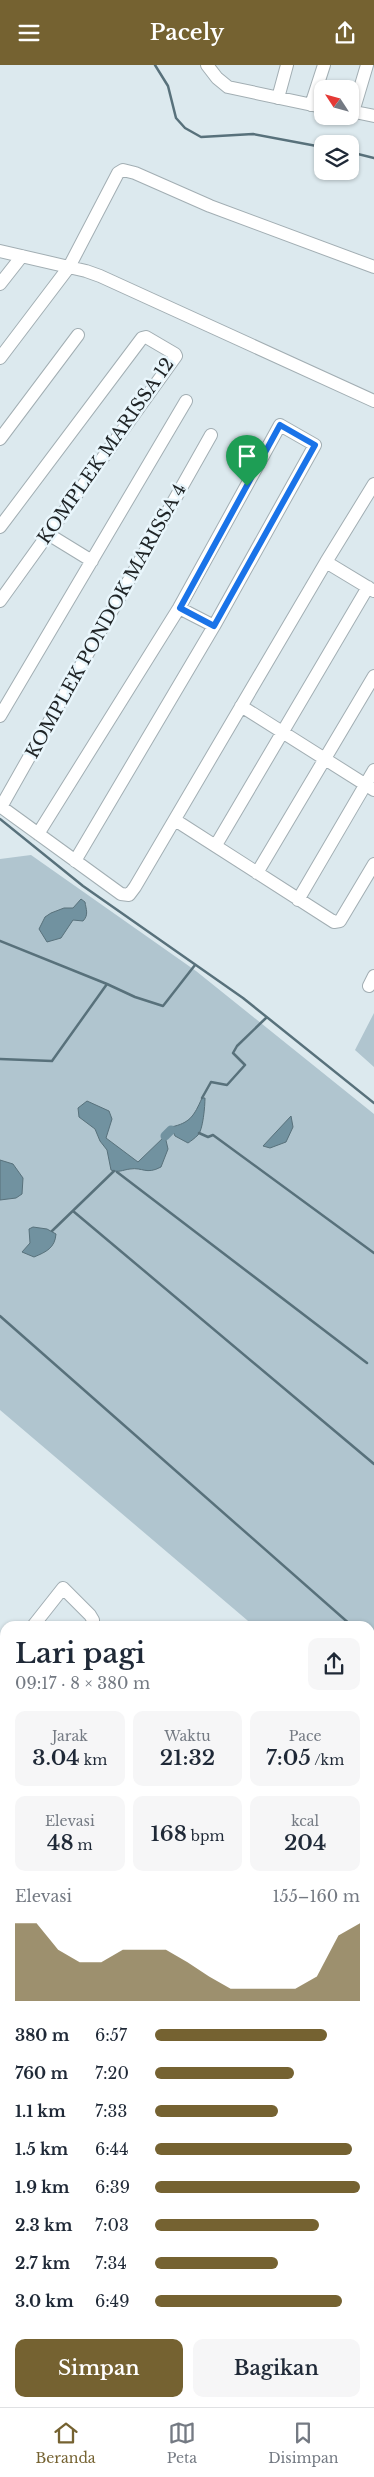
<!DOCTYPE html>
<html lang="id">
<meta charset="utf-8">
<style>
:root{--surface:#fff;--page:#f6f6f7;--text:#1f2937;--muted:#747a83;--line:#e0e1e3;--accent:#756231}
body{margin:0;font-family:"Libre Baskerville",serif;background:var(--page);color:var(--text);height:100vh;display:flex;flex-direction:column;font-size:19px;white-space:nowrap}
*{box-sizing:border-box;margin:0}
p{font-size:16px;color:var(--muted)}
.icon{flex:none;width:28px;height:28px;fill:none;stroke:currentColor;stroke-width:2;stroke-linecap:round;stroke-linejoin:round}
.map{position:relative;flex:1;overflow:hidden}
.side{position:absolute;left:0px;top:1556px;width:375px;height:786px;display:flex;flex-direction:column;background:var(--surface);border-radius:15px 15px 0 0;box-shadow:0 1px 4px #0004}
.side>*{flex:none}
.needle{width:32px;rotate:306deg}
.fabs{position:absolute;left:314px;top:15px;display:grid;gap:10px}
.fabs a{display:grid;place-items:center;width:45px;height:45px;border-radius:10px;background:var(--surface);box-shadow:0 1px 4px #0004;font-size:25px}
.pin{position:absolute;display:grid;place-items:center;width:42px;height:42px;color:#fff;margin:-51px -21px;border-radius:50% 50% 50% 0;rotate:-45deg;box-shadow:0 0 5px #0007}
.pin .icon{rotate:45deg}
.round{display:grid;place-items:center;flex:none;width:52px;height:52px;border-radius:10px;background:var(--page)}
.headline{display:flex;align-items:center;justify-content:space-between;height:85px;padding:0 15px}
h1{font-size:28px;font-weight:600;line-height:38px}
.stats{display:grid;grid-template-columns:repeat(3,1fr);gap:8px;height:85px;padding:5px 15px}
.stats div{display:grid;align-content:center;border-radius:10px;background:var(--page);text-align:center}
.stats b{font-size:21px;font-weight:600}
.stats small{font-size:14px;font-weight:400}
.stats p{font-size:14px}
.chart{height:140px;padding:10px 15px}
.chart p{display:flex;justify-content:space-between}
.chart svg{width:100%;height:90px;margin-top:5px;fill:var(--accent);opacity:.7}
.cta{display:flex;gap:10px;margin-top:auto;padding:10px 15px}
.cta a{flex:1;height:58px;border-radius:10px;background:var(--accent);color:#fff;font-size:20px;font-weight:600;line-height:58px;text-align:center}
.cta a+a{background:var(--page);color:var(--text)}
ul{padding:0 15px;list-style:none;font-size:16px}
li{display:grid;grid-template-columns:80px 60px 1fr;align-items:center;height:38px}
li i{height:12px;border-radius:6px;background:var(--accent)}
header{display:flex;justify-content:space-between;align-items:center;height:65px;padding:0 15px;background:var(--accent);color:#fff;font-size:22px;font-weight:600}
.dock{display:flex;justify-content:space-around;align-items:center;height:70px;border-top:1px solid var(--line);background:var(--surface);font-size:14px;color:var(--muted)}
.dock a{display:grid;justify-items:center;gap:2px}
.dock .on{color:var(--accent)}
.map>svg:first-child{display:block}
.green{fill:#b0c5cf}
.water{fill:#7192a0;stroke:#58717b}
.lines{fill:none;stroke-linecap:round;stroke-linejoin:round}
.stream{stroke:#58717b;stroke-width:2.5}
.canal{stroke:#7192a0;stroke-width:9}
.minor-casing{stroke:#a2aeb3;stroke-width:14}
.minor{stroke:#fff;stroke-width:12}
.route-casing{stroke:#fff;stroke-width:10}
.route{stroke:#1a73e8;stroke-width:6}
.labels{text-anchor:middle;stroke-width:5;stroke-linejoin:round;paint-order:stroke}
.street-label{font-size:18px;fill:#1f2426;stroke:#e9f6fc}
</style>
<header><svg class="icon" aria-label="menu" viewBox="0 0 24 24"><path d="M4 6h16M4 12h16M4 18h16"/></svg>Pacely<svg class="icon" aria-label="share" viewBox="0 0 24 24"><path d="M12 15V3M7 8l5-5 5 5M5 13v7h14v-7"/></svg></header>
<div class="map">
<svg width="374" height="2342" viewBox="0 0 374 2342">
<rect width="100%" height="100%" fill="#dce9ee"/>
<path class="green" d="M31 790 196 906 374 1049V1664L370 1660V1561H254L0 1345V794Z
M374 948V1002L355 985Z"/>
<path class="water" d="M81 834 85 837C86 844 89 850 83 856L73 855 61 873 47 877 39 864 45 852 51 848 64 843H73Z
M202 1033H205C205 1041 203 1065 198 1070 195 1073 191 1076 188 1078L175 1071 171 1062C190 1058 194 1051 202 1033Z
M87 1036 109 1046 112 1054 106 1073 138 1097 165 1071 168 1084 161 1102C146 1110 143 1102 130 1104 122 1105 119 1108 111 1105L107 1085 100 1076 95 1064 79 1052 78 1043Z
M291 1051 293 1062 286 1077 270 1083 263 1081Z
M0 1095 13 1099 23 1113 22 1129 16 1133 0 1135Z
M33 1162 47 1164 56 1169C55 1183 46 1187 34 1192L22 1187 30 1178 29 1164Z"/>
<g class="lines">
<path class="stream" d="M155 0 168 21 176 53 185 63 201 72 253 69 322 82
M350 87 374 93
M0 754 83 821 243 933 374 1038
M0 876 107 919 135 932 163 941 195 900
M0 994 52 996 107 919
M202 1033 211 1017 227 1020 245 1000 233 988 237 981 267 952
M199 1068 208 1072 213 1070 374 1188
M117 1107 367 1298
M73 1146 374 1399
M52 1166 114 1106
M0 1251 352 1561
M370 1571H374
M365 2338 370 2342"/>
<path class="canal" d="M165 1071 171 1065"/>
<defs>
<path id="minor" d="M207 0 217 13 228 22 322 42
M278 33 287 0
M311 40 324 0
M350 46 374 51
M353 47 367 0
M0 186 86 206 100 211 374 336
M0 219 22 191
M0 293 69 202 118 108 123 105 135 108 210 141 374 202
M0 374 78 270
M0 462 142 273 146 272 175 289 176 291 0 536
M48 469 92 496
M326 497 374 419
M241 641 374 725
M0 651 186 336
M0 741 121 829 129 830 135 822 326 497 374 526
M1 742 211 370
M175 755 334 857 340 856 374 799
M38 769 179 543 280 360 315 380 214 561
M216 780 368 522
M75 796 214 561 179 543
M257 808 374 611
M298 835 374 705
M369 921 374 911
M33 1561 63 1523 90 1550 93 1555 92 1561
M0 1605 5 1599
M0 1693 5 1685
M370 1744 374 1739
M0 1789 5 1781
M370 1841 374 1835
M0 1878 5 1871
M370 1934 374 1929
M0 1976 5 1969
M0 1987 5 1992
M370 2023 374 2018
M0 2026 5 2020
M370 2037 374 2041
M370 2095 374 2098
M0 2145 5 2149
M370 2184 374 2188
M0 2245 5 2238
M0 2293 5 2297
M226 2338 230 2342
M11 2342 14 2338
M91 2342 94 2338"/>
</defs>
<use href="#minor" class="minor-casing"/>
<use href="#minor" class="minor"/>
</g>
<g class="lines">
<defs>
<path id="route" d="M280 360 315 380 214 561 180 543Z"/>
</defs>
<use href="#route" class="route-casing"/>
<use href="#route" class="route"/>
</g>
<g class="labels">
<g class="street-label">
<text transform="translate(106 386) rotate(-55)" y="6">KOMPLEK MARISSA 12</text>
<text transform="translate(106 556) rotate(-61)" y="6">KOMPLEK PONDOK MARISSA 4</text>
</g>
</g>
</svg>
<div class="fabs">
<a><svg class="needle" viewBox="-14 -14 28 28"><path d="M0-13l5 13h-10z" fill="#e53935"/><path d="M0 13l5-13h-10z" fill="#747a83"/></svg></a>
<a><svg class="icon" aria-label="layers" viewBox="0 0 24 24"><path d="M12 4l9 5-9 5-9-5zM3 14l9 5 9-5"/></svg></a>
</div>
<div class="pin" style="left:247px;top:421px;background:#1e9e55"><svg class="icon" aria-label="arrive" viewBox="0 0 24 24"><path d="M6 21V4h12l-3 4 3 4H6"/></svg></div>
<section class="side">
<div class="headline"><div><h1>Lari pagi</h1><p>09:17 · 8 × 380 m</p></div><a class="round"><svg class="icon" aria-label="share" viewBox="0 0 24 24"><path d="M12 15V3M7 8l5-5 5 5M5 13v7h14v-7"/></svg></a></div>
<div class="stats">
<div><p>Jarak</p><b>3.04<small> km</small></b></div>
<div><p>Waktu</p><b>21:32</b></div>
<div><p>Pace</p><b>7:05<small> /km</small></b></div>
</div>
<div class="stats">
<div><p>Elevasi</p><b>48<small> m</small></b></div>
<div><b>168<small> bpm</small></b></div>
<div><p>kcal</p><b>204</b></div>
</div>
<div class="chart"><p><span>Elevasi</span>155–160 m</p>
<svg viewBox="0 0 160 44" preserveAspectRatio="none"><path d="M0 44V6L10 6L20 19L30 25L40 25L50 19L60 19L70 19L80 25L90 32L100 38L110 38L120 38L130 38L140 32L150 12L160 6V44z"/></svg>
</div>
<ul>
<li><b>380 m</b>6:57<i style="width:84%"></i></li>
<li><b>760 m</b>7:20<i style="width:68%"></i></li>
<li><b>1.1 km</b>7:33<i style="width:60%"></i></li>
<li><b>1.5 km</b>6:44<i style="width:96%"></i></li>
<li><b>1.9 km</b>6:39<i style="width:100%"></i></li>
<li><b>2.3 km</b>7:03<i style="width:80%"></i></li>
<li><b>2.7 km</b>7:34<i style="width:60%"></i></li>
<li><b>3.0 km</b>6:49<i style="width:91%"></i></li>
</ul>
<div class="cta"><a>Simpan</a><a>Bagikan</a></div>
</section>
</div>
<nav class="dock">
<a class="on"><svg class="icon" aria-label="home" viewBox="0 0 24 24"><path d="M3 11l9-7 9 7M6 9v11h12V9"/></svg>Beranda</a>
<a><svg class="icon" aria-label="map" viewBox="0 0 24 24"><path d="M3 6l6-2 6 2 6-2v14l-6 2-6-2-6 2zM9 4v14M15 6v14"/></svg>Peta</a>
<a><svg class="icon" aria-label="saved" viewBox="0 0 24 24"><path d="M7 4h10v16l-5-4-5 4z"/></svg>Disimpan</a>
</nav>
